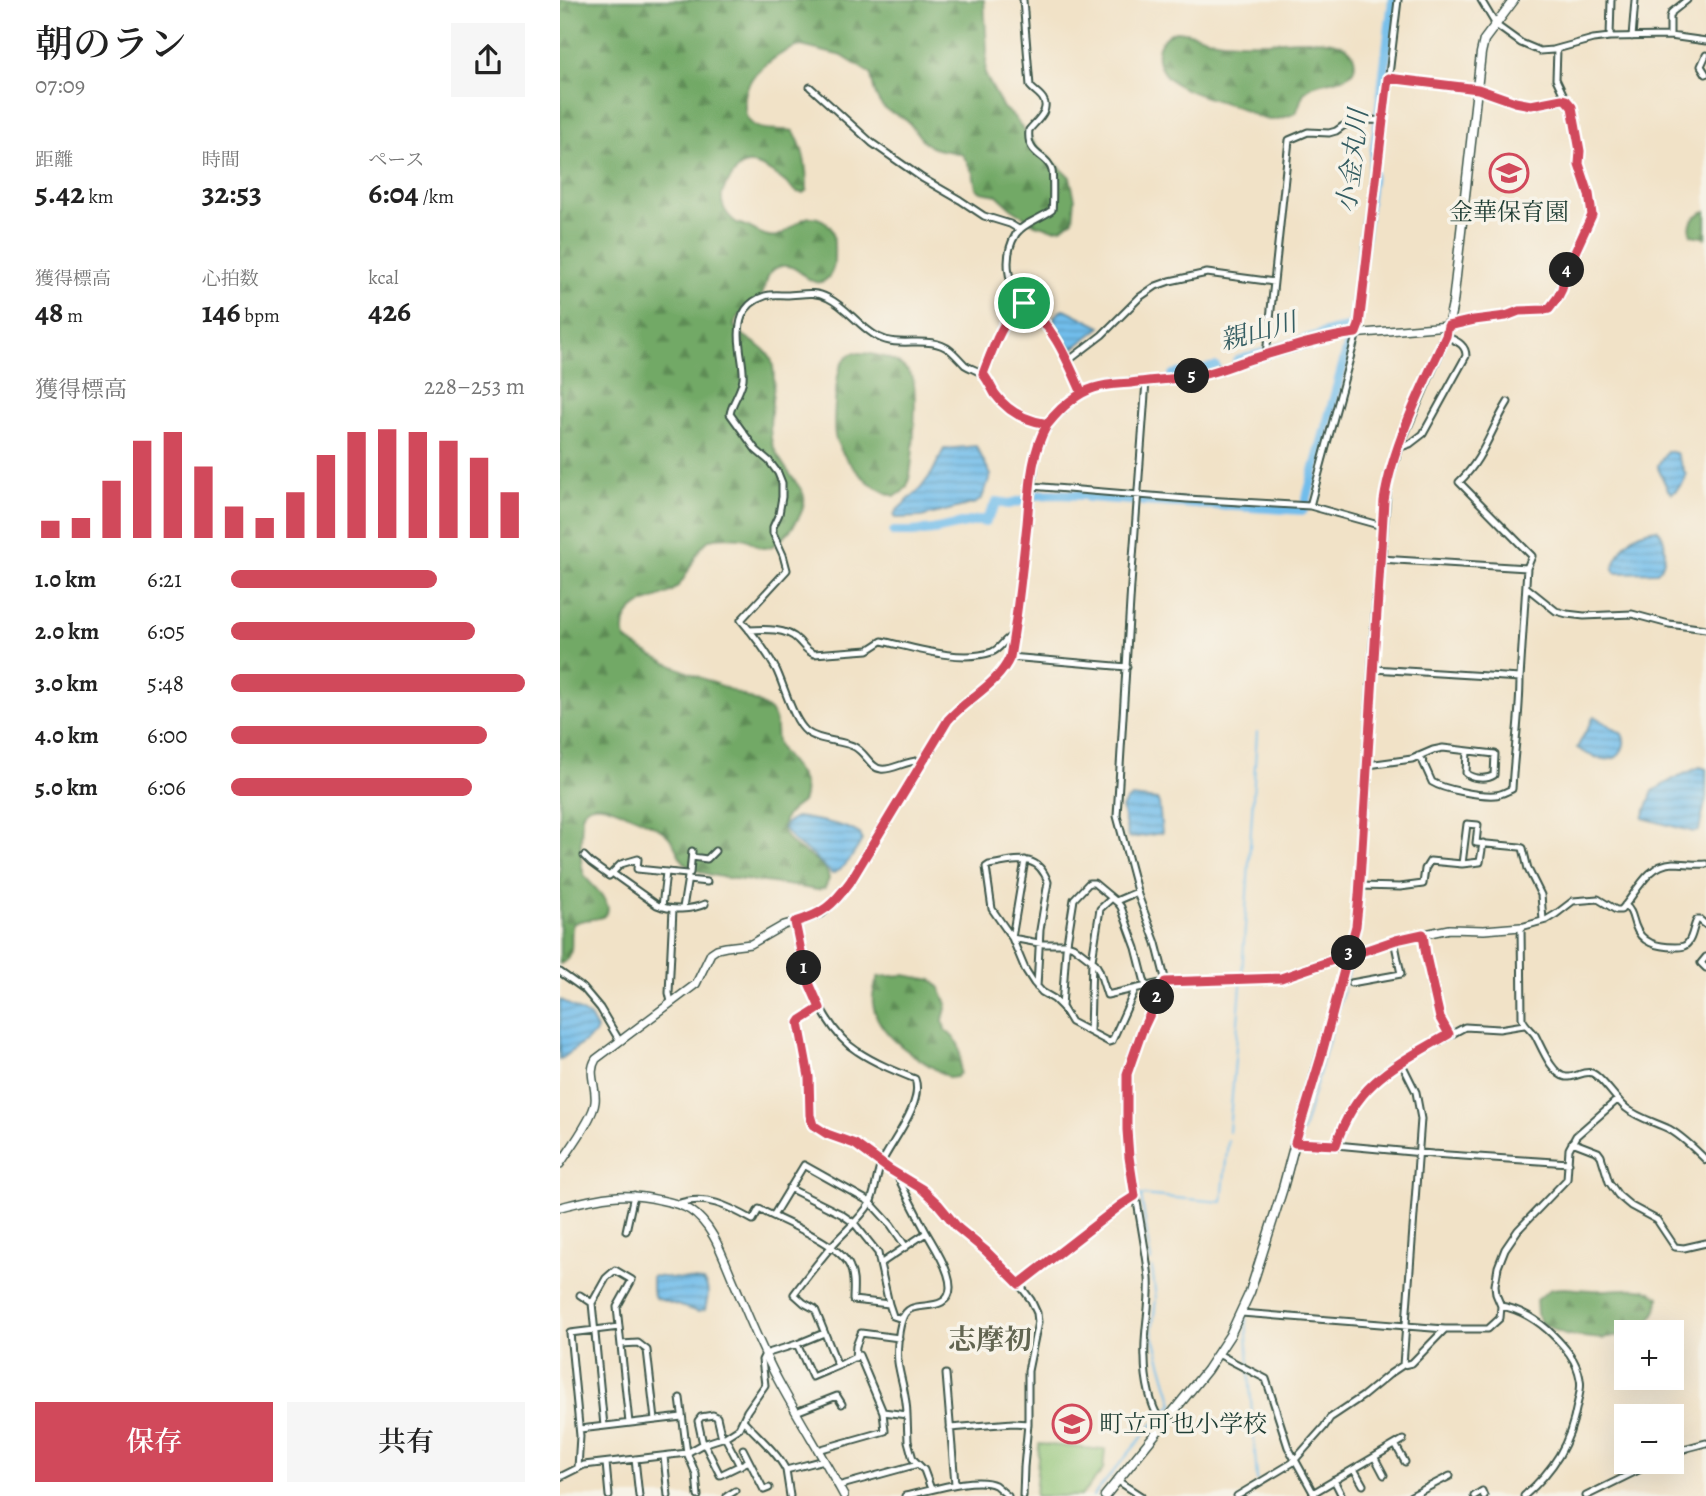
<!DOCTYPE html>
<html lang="ja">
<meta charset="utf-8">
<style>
:root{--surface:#fff;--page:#f6f6f6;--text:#222;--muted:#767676;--accent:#d1495b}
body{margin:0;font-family:Alegreya,"Noto Serif JP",serif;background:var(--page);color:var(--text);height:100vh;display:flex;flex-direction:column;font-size:26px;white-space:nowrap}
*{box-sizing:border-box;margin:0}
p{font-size:23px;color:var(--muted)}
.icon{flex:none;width:38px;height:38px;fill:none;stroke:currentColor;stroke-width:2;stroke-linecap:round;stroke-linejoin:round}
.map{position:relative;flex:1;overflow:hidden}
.side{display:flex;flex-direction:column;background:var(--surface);width:560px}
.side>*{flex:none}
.fabs{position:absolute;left:1054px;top:1320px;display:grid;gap:14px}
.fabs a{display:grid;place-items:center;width:70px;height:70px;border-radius:0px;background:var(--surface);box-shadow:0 7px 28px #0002;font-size:35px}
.pin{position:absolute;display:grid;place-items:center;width:60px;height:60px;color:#fff;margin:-30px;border:4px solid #fff;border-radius:50%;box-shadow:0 2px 7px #0007}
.km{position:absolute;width:35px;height:35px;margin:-18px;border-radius:50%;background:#222;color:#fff;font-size:19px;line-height:35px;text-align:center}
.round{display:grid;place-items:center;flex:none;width:74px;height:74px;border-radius:0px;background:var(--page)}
.headline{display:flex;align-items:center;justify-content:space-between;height:119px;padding:0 35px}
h1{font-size:38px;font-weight:600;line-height:52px}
.metrics{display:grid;grid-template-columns:repeat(3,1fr);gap:10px;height:119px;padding:7px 35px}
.metrics div{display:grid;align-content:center}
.metrics b{font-size:30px;font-weight:600}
.metrics small{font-size:19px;font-weight:400}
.metrics p{font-size:19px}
.chart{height:196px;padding:14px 35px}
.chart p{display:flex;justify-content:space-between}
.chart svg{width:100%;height:126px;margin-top:7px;stroke:var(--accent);stroke-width:6}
.action{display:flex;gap:14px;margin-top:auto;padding:14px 35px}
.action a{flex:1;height:80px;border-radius:0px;background:var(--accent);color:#fff;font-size:28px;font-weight:600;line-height:80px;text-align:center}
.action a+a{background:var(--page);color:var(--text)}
ul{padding:0 35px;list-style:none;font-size:23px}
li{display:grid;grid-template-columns:112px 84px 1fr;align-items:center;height:52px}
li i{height:18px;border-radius:9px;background:var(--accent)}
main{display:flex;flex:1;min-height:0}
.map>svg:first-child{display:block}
.forest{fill:url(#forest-firs);stroke:#48734d;stroke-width:2}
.green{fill:#8ec375;stroke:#568054;stroke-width:2}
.water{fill:url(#water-rules);stroke:#487d90;stroke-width:2}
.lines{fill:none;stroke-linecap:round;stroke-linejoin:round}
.stream{stroke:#71bdeb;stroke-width:2}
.river{stroke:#71bdeb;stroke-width:10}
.minor-casing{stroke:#3e564a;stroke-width:9}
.tertiary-casing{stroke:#3e564a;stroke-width:10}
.secondary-casing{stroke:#3e564a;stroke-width:11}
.minor{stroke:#fff;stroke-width:5}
.tertiary{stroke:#fff;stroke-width:7}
.secondary{stroke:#fff;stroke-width:8}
.route-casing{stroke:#fff;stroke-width:14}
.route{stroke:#d1495b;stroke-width:9}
.labels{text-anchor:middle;stroke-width:7;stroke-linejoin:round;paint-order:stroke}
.poi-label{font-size:24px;fill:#1f3d34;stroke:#f7f3e8}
.water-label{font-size:26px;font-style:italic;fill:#345d62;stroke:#f7f3e8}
.quarter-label{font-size:28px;font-weight:bold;fill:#626551;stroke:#f7f3e8}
</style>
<main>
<section class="side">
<div class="headline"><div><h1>朝のラン</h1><p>07:09</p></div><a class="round"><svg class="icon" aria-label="share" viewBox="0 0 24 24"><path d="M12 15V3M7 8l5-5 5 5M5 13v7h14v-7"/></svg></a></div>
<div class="metrics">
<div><p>距離</p><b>5.42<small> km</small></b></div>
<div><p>時間</p><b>32:53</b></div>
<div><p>ペース</p><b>6:04<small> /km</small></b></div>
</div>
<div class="metrics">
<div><p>獲得標高</p><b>48<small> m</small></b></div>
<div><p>心拍数</p><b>146<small> bpm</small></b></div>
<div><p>kcal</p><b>426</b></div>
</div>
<div class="chart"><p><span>獲得標高</span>228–253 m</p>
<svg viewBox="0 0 160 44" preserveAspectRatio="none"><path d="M5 44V38M15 44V37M25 44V24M35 44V10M45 44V7M55 44V19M65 44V33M75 44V37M85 44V28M95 44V15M105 44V7M115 44V6M125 44V7M135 44V10M145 44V16M155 44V28"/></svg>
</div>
<ul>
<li><b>1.0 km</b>6:21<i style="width:70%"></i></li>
<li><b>2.0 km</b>6:05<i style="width:83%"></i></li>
<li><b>3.0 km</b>5:48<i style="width:100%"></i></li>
<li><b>4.0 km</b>6:00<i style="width:87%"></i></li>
<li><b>5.0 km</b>6:06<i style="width:82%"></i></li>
</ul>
<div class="action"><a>保存</a><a>共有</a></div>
</section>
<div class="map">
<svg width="1146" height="1496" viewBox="0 0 1146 1496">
<defs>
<pattern id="forest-firs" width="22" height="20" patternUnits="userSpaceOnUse" patternTransform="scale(1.75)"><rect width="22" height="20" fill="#72a966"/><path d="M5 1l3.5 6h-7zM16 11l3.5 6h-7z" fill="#5d8b55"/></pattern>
<pattern id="water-rules" width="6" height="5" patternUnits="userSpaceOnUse" patternTransform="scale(1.75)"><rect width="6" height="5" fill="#71bdeb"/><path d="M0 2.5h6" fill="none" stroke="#5c9bbf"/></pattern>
</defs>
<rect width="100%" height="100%" fill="#f7f3e8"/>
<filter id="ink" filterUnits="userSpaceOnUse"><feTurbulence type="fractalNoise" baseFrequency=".0143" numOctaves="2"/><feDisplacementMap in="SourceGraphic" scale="14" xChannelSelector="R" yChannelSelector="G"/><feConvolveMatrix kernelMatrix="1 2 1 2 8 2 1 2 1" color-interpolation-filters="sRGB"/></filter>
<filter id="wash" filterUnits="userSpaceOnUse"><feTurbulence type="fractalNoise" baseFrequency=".00686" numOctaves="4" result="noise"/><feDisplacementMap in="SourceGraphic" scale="28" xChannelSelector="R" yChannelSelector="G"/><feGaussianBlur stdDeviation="1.57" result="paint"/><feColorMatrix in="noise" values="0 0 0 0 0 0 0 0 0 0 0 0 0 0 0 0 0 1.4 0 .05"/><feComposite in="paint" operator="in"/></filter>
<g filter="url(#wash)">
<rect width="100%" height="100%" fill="#f1e2c7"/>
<path class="forest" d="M0 0H424L427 50 425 74 443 108 453 116 475 144 510 177 515 199 513 220 501 228 494 229 475 224 450 207 437 195 421 192 416 188 413 173 403 155C393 151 379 151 371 147 360 141 357 131 349 123 344 117 337 114 330 112 316 105 313 88 311 74L282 56 241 46C224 49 201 66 191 80 186 88 184 98 185 107 185 114 188 122 195 126 205 132 221 128 233 131 245 148 247 170 247 190L243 193 237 192C225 182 193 152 178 169 173 174 169 181 165 187 157 200 165 215 177 223 182 225 188 226 192 229 200 233 208 238 217 236 229 232 237 219 250 217 258 216 268 222 272 230 275 236 274 254 274 261 274 271 267 285 255 282 244 279 237 264 222 266 205 269 207 285 202 295 194 308 177 311 174 326 183 339 205 345 211 359 220 382 204 422 213 446 219 461 231 475 240 488 243 492 245 497 244 503 242 518 220 548 204 548 196 548 192 541 186 539 179 537 154 536 149 540 133 551 131 575 116 588 101 602 72 598 65 622 64 627 63 633 65 638 68 643 77 646 82 650 114 669 150 680 184 696 193 700 204 705 211 712 221 722 211 737 222 752 233 767 251 781 242 802 231 810 221 816 223 831 225 836 228 841 233 845 245 855 267 862 269 879L265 888 257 890C239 887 221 884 204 882 179 879 153 879 130 867 119 861 117 847 109 837 100 825 62 812 47 806 36 804 25 803 22 816 22 831 18 864 25 876 30 885 58 905 44 916 38 921 23 917 13 924 8 940 18 956 0 964Z
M615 31C632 31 646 40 663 41 675 42 688 43 701 42 723 42 782 32 793 55 795 59 796 66 793 71 784 84 755 78 744 93 741 98 739 107 736 113 728 116 719 120 710 120 698 119 686 110 675 106 649 97 593 88 598 50 600 40 606 35 615 31Z
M1146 211V238L1131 235C1128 222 1134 215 1146 211Z
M293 353C313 352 341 358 352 377 358 387 353 474 347 486 344 491 340 494 335 496 311 490 285 463 276 440 272 428 275 405 276 391 278 375 278 361 293 353Z
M344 975 372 980 380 988 387 1004 383 1020 385 1030C404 1044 400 1052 400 1073L396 1077 390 1078C364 1062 317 1038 313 1004 312 996 315 985 318 977Z
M1004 1288C1017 1289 1031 1291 1044 1290 1063 1290 1083 1284 1099 1297 1099 1309 1089 1325 1077 1331 1075 1332 1069 1332 1066 1332L1065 1335 1042 1339 1005 1335 981 1323 977 1314 976 1300 991 1289Z"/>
<path class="green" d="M479 1444 545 1450 543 1470 521 1496H475Z"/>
<path class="water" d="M502 309H505L541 327 511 350 494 321V317Z
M416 446 431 475 422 498 416 503 361 517 336 518 334 515 336 511 360 489 372 473 384 449Z
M1107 451 1116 453 1126 475C1125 481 1118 490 1112 493L1108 490 1098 468V465Z
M1097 529C1107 537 1108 563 1097 572L1055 573 1053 569C1061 545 1071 532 1097 529Z
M1034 716 1062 734C1065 740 1065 743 1062 750 1055 768 1029 756 1017 748Z
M1140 767 1146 769V797L1139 831 1134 832 1083 818 1093 791 1117 777Z
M572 797 597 800 599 803 602 833 571 838 568 837 562 808 566 801Z
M237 817C259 821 281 823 300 834L302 840C294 854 287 867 272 874 265 867 258 859 250 853 237 844 233 843 224 828L226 823Z
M1 1000 30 1017 37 1029 35 1034 0 1060V1001Z
M92 1276 143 1281C151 1289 147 1300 145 1310L138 1312 95 1298 92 1290Z"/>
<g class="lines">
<path class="stream" d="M682 975 697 732
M669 1132 681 985
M742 1134 791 963
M591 1261 581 1195 662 1202 668 1140
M592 1267 596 1299 592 1331 613 1404 603 1416
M687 1312 692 1297
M686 1317 689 1365
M689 1373 697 1480
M533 1496 594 1423
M683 1496 698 1487"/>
<path class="river" d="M677 361 772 331 793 327 833 0
M613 375 656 367
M767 424 790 339
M475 495 494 494 525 495 528 497 571 500
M582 501 743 510
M746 501 765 431
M334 532H352L373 530 420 520 425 522 437 502 449 504 465 500"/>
</g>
</g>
<g filter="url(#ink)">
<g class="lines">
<defs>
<path id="minor" d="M463 0 470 86C474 91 480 94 483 99 491 111 475 122 469 130 466 157 488 154 492 171 493 175 493 206 492 210 482 218 463 223 456 234 443 255 446 287 465 304 474 312 484 319 491 330 504 349 513 372 522 393
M921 0 936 25 961 43 980 51 993 50 1033 39 1050 37 1110 36 1146 41
M1110 36V17L1112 12 1127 0
M1050 37 1051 0
M1072 37 1075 0
M1146 55 1141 66 1146 74
M829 78 918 89 955 102 971 105 1006 100
M250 87 312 143 362 178 400 200 424 216 450 224 460 230
M888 326 914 320 946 316 959 311H979L989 309 998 297 1005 274 1032 215 1029 194 1019 164 1020 151 1012 107 1006 100 996 79 997 49
M706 355 714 282
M508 361 542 335 580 297 596 286 610 281 647 273 714 282 729 140 748 132 769 133 776 131 783 126 794 123 812 120 823 121
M423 374C431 353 444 314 464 303
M586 381 571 585 557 816 578 895 596 943 605 978V982C592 1009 571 1047 567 1076 565 1090 566 1105 567 1119 569 1173 583 1225 589 1278 591 1305 583 1332 585 1358 585 1376 590 1412 604 1423
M838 448 850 444 863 434 906 356C906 344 896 341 886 336
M471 486 627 499 750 506 822 526
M750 506 799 325 838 0
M820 559 967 568
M966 587 996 611 1007 614 1024 616 1072 614 1109 624 1146 629
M189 630C204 629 227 628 238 640 244 646 246 651 254 654L308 650 322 641C354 648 401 663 432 652 442 648 444 638 454 635
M450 657 567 667
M813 669 960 678 967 568 972 556 899 482C923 460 931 429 948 402
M858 756 863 762 872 782C885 790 920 796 935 795 941 795 947 791 952 789 954 751 960 716 960 678
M363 761C347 759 333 771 321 769 310 768 306 752 293 746 279 740 259 741 247 732 233 721 224 685 216 669 206 651 194 635 181 620L227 570 223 555 213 533V527L219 514 222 497V483L218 473 209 461 196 450 170 414C172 402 181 392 183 379 184 368 181 358 180 347 177 325 180 304 205 296 212 294 219 295 226 295 241 295 253 290 268 298 287 307 299 327 318 337 340 349 369 334 390 350 395 354 400 360 405 365 411 369 418 370 424 375 429 380 431 387 435 393 447 412 466 421 488 424
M808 765 852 759 873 750 883 748 935 754 934 775C927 780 912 779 906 773L907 751
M923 843 920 862 902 864 907 824 918 825 916 843 960 847 963 848 968 869 981 895 983 920
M24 856 31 863 49 876 61 864 78 859 77 869 127 874 128 877 123 908
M132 857 147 859 155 851
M1146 864C1135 865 1124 863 1113 863 1087 864 1076 894 1061 910H1056L1038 899 1013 901 996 914 986 920 961 927 962 1018C965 1026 970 1028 975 1035 981 1046 992 1075 1006 1077 1015 1078 1024 1070 1032 1073 1042 1077 1056 1100 1066 1108 1078 1118 1095 1122 1109 1129 1123 1137 1135 1149 1146 1160
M52 873 97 905C112 911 131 910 145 904
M127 874 130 873 132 851
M128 880 147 882
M799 886 840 887 863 884 865 869 870 861 902 864
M556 901 577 892
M1065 905C1072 911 1072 916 1075 925 1081 943 1097 947 1115 947 1121 947 1126 947 1129 941 1133 935 1133 927 1137 920H1140L1146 925
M102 907 106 872
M863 935 866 956 880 1018 889 1034
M452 938 484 944H507L513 946 535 963 539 970 547 995 605 982 721 978 788 955
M452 938 465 860
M1146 957 1141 963 1146 968
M0 972 24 989 40 1008 59 1040
M791 983 841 974 834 940
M477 987 480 930 488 882C477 851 456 861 429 865L426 867 432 909 452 938 465 969 474 983 482 992 494 999 502 1007 511 1022 549 1042 552 1041 575 990
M111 1002 109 993 113 909
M502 1007 506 949 514 899 529 883H534L558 903 561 907 576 948 586 987
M260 1008 241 1020 239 1023 249 1077 250 1115 255 1127 267 1134 295 1144 321 1164 361 1189 378 1204 398 1228 445 1269 459 1284 471 1300 477 1313 478 1322 468 1371V1424L464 1467 463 1496
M530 1032 532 960 540 909 552 898
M841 1062 856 1092 861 1119 843 1365
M1012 1142 1038 1152 1041 1156 1049 1182 1058 1195 1071 1206 1097 1220 1115 1247 1124 1248 1146 1243
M735 1143 776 1145 793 1107 806 1091 822 1074 835 1065 905 1027 939 1029 964 1025
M776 1145 873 1154 1009 1163
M229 1188 281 1214 294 1223 318 1253 320 1264
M117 1204C145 1194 168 1206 193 1220L199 1209C223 1222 280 1243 290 1267 295 1278 293 1289 293 1300L329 1304 320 1264 366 1233
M213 1216 244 1165 310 1202 331 1225 346 1247
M66 1231 74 1195
M459 1284 561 1205 575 1196
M20 1295 32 1303
M329 1304 333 1316 342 1319
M941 1306C960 1309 979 1321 992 1334 1005 1347 1017 1360 1020 1379 1022 1387 1019 1397 1017 1405 1010 1444 994 1470 964 1496
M681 1313 885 1329
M61 1344 78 1343 87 1350 95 1420
M237 1344 264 1333
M658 1354 706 1379 728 1447 755 1496
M295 1358 296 1346 301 1333 339 1338
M278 1366 299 1355 323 1412 347 1415C347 1398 342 1384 339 1368 336 1356 338 1332 342 1320 348 1300 368 1310 382 1302 405 1289 372 1244 365 1230 355 1211 345 1192 336 1173
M386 1374 395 1484
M120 1398 127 1453 136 1474 138 1496
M236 1412 277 1396 282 1404
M347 1415 348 1441 351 1452 353 1459 364 1470 371 1489
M184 1421C198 1437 216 1451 226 1470L264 1460
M44 1426 32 1303 46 1278 55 1270 72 1280 57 1307 69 1423
M390 1428 453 1423 468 1424
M20 1429 122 1417
M165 1437 180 1466
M162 1438 157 1417 153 1415 141 1417 138 1421 143 1444 146 1447 160 1475 189 1461
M836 1446 845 1462
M183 1449 204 1490 209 1488
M258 1450 325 1431 323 1412
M1111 1454 1127 1448 1146 1443
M104 1456 108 1496
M815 1458 824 1475
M75 1459 79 1496
M46 1463 49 1496
M18 1468 20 1436 10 1333 59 1327
M794 1469 803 1485
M226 1470 230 1496
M0 1477 24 1465 127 1453 143 1444 165 1437 179 1428 187 1411 205 1385 202 1360 205 1354 237 1344 252 1377 278 1366 255 1309 244 1303 234 1294C246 1278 258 1262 271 1247 283 1232 300 1220 310 1203 316 1191 316 1175 322 1162 332 1141 364 1103 355 1079 335 1071 315 1063 297 1051 274 1037 255 1000 246 976 240 959 239 940 235 922
M774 1480 782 1496
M558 1481 581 1496
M278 1486 358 1464
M753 1493 843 1440
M167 1496 175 1491
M345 1496C366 1492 416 1475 435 1485 439 1488 444 1493 448 1496
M677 1496 732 1463 764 1427 770 1418 803 1396 831 1373 843 1365 852 1363 885 1329H928L940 1318 941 1306 936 1294 935 1285 938 1267 945 1249 958 1230 1007 1179 1009 1149 1016 1136 1057 1100
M851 1496 890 1476
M914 1496 922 1491 924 1496
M1026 1496 1097 1461"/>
<path id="tertiary" d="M788 955H792L836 940 889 929 924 930 961 927
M0 1164C9 1150 34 1117 35 1102 37 1086 27 1073 36 1059L136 984 151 953 157 949 166 947 191 944 224 925 249 918 262 913 278 898 290 882 388 720C404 702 443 679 450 657 452 650 452 642 454 635L474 467 476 450 488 424 514 398 535 387 549 384 615 379 638 375 779 335 888 326
M0 1207C37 1198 61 1191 100 1200 110 1202 121 1204 130 1210 155 1226 164 1261 176 1287 189 1318 202 1350 218 1380 239 1419 263 1457 284 1496"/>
<path id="secondary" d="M545 1496 647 1370 670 1335 690 1292 723 1188 735 1143 776 1003 796 926 799 896 816 613 827 483 841 441 886 336 893 303 921 53 924 40 954 0"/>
</defs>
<use href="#minor" class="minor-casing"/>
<use href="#tertiary" class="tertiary-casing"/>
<use href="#secondary" class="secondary-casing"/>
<use href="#minor" class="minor"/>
<use href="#tertiary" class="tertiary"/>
<use href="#secondary" class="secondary"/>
</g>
</g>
<g class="lines" filter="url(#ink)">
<defs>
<path id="route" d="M464 303C494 326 507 360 522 393 509 401 495 412 487 425 470 455 470 491 467 524 462 569 458 613 450 657 438 685 407 698 388 720L290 882C273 905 263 914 235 922L246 976 260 1008 241 1020 239 1023 249 1077 250 1115 253 1125 267 1134 295 1144 329 1169 362 1189 378 1204 398 1228 426 1251 459 1284 561 1205 575 1196 569 1157 567 1130V1074L582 1031 605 982 721 978 788 955 761 1057 735 1143 776 1145C796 1082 836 1065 889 1034L880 1018 866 956 863 934 836 940 792 955H788L796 926 799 896 824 501C832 447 863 385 886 336L888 326 914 320 946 316 959 311 984 310 989 309 998 297 1002 289 1005 274 1032 215 1029 194 1019 164 1020 151 1012 107 1006 100 1002 99 971 105 955 102 918 89 828 78 799 325 796 333C757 338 719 351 682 362 668 367 655 372 641 375 618 379 594 380 571 383 558 384 546 384 534 388 515 394 500 409 488 424 466 421 448 412 435 394 431 387 428 380 423 374 431 353 444 314 464 303"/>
</defs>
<use href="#route" class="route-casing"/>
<use href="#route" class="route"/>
</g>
<defs>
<symbol id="school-ring" viewBox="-11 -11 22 22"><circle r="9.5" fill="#f7f3e8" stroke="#d1495b" stroke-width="1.5"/><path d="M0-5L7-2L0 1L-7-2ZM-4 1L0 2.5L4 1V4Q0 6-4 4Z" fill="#d1495b"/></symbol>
</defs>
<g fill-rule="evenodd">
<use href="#school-ring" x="927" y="151" width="44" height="44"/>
<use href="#school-ring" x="490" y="1402" width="44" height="44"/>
</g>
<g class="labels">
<g class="poi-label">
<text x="949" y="220">金華保育園</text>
<text x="539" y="1432" text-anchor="start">町立可也小学校</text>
</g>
<g class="water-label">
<text transform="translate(792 161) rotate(-83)" y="9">小金丸川</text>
<text transform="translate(698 331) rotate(-15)" y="9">親山川</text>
</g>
<g class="quarter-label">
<text x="430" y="1349">志摩初</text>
</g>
</g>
</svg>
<div class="fabs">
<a>+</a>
<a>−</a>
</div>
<div class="pin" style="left:464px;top:303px;background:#1e9e55"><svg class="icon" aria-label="arrive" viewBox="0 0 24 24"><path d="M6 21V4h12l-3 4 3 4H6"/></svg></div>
<b class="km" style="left:244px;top:968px">1</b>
<b class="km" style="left:597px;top:997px">2</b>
<b class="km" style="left:789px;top:953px">3</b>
<b class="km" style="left:1007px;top:270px">4</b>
<b class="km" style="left:632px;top:376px">5</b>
</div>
</main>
